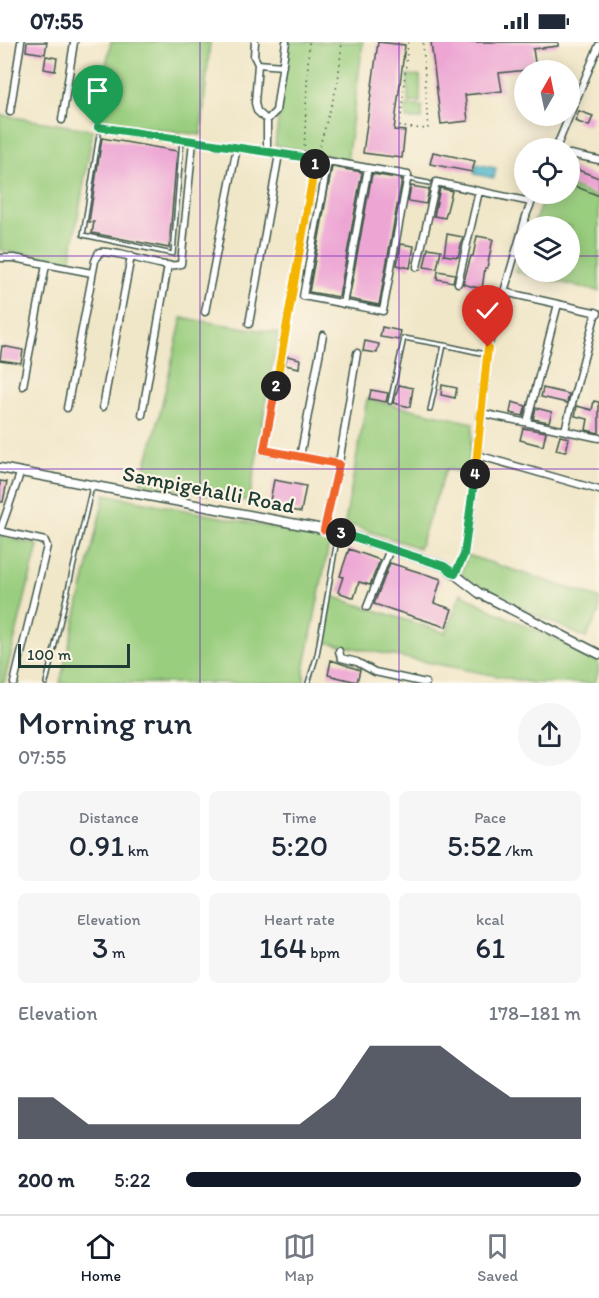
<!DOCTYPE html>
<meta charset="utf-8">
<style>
:root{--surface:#fff;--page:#f6f6f7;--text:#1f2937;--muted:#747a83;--line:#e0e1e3;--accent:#111827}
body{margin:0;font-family:Itim,sans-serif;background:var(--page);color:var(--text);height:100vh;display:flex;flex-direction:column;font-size:22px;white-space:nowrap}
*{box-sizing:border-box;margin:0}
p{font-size:20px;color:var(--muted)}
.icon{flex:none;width:33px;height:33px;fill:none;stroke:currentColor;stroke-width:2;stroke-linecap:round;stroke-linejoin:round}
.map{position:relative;height:641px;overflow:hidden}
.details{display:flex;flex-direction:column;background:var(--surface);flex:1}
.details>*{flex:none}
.needle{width:39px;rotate:9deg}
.controls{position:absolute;left:514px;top:18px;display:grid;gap:12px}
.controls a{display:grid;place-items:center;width:66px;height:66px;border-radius:50%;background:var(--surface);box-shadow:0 3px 15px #0003;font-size:30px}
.scale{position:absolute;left:18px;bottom:15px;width:112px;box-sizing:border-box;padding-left:6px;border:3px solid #1f3d34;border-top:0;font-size:16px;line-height:21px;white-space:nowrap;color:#1f3d34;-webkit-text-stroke:4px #fcf5e5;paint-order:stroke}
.pin{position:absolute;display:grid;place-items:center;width:51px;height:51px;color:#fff;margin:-62px -26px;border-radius:50% 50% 50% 0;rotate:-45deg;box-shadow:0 0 6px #0007}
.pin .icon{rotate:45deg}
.km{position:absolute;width:30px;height:30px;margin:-15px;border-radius:50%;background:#222;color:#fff;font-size:16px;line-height:30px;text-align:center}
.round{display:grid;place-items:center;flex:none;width:63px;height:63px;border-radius:32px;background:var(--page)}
.summary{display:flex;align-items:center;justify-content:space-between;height:102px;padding:0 18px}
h1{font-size:33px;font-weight:600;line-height:45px}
.figures{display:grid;grid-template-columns:repeat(3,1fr);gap:9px;height:102px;padding:6px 18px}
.figures div{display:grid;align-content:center;border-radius:9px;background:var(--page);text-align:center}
.figures b{font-size:30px;font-weight:600}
.figures small{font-size:16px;font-weight:400}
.figures p{font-size:16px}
.chart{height:168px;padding:12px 18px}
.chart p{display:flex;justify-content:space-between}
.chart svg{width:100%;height:108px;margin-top:6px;fill:var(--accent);opacity:.7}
ul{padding:0 18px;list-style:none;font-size:20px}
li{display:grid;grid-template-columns:96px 72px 1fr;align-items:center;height:45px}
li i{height:15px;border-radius:8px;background:var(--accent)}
.status{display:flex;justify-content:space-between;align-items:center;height:42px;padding:0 30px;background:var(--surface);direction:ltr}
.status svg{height:16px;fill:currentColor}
.tabs{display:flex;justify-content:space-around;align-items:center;height:84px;border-top:2px solid var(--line);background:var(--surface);font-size:16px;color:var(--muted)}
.tabs a{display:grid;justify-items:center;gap:3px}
.tabs .on{color:var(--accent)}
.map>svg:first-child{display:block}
.green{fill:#9ace7f;stroke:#5c865a;stroke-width:1.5}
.water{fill:#4db5cb;stroke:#367980;stroke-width:1.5}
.building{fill:#eda6d4}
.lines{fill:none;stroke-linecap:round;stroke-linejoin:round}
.lane-casing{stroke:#3e564a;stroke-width:6}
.street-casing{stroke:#3e564a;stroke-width:9}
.secondary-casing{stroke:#3e564a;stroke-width:11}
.path{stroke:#3e564a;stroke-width:1.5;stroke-dasharray:1.5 4.5;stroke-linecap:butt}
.lane{stroke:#fff;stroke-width:3}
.street{stroke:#fff;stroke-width:6}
.secondary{stroke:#fff;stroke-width:8}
.split-1-casing{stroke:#fff;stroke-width:12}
.split-2-casing{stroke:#fff;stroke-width:12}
.split-3-casing{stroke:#fff;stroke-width:12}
.split-4-casing{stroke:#fff;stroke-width:12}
.split-5-casing{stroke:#fff;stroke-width:12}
.split-1{stroke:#22a559;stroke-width:8}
.split-2{stroke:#f5b400;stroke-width:8}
.split-3{stroke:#f0652b;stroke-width:8}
.split-4{stroke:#22a559;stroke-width:8}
.split-5{stroke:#f5b400;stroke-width:8}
.grid{fill:none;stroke:#7b2cbf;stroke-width:1.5;stroke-opacity:0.55}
.labels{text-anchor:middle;stroke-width:4.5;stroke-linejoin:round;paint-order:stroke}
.street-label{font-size:22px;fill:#1f3d34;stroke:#fcf5e5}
</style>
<div class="status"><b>07:55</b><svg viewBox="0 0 49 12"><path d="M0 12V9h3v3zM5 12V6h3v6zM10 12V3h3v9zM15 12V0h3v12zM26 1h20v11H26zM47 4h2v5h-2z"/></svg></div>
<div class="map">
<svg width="599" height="641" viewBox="0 0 599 641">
<rect width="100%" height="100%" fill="#fcf5e5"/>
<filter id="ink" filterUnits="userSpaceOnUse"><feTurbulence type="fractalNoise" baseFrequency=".0167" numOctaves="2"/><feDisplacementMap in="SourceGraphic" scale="12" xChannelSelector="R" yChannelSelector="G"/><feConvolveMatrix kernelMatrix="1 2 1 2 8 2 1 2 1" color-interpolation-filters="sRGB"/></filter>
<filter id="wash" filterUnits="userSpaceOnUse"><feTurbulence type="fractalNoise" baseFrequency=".008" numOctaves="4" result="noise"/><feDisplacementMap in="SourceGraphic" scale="24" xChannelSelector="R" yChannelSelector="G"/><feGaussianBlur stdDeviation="1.35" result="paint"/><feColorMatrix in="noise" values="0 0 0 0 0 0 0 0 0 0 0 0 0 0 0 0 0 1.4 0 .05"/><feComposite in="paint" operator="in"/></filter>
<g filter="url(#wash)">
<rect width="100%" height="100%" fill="#f0e6c8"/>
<path class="green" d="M111 0H210L201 93 94 78Z
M288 0H363L347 118 275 103Z
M408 33 420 34V60H408Z
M406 64H422V77H406Z
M0 73 93 88 70 220 0 208Z
M570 144 599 156V249L515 230 525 204V230H570V184H533L545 152H570Z
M182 276 278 291 249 459 140 442 156 388Z
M367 357 473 381 468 432 446 427 419 506 345 481Z
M105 452 330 497 304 628V641H60Z
M0 494 38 503 4 641H0Z
M467 513 599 556V570L586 596 483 548 461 533Z
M461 551 489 567 597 616 599 626 595 641H533L324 600 331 554 446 591Z"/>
<path class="water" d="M476 122 496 126 494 136 474 132Z"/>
<g id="blocks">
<path class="building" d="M27 0H47L45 12 26 9Z
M378 0 405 3 394 88 405 89 402 116 363 111Z
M431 0H558V4L533 7 536 27 499 31 502 49 465 53 468 79 441 82Z
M46 14 57 16 55 29 44 27Z
M579 69 593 74 589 84 575 79Z
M102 96 177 109 169 206 92 191 94 180H89Z
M433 110 475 119 472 130 430 122Z
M332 125 362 130 339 255 309 250Z
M573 126 599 136V154L570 142V132Z
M372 132 402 137 379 263 349 257Z
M411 144 429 147 426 162 408 159Z
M440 146 452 149 445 176 434 174Z
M447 192 463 195 458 215 444 213Z
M477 194 493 197 487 226H485L482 247 463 242 471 214H473Z
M401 202 414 204 410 226 397 223Z
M428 206 441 208 437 227 424 225Z
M438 229 455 232 453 240 437 237Z
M382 285 401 289 399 298 380 295Z
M365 299 379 302 377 311 363 309Z
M2 304 23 308 21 321 0 318Z
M287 314 300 317 299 326 285 323Z
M399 343 413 346 410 365 393 361Z
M442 343 457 346 455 356 441 353Z
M543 346 569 352 567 361 541 355Z
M371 348 388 351 386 360 369 357Z
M594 359 599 360V391L586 388 588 377 575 374 577 364 592 368Z
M512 360 526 364 523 374 510 371Z
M536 366 552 370 549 380 533 377Z
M523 386 546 390 543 404 520 398Z
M560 394 569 396 566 410 556 408Z
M274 438 306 444 301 470 269 464Z
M0 439 7 440 3 460H0Z
M349 507 380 518 370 543 359 540 354 556 338 550 343 535 340 534Z
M390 521 441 537 434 561 452 567 446 585 374 562Z
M331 618 360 628 357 640 328 633Z"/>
</g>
</g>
<g filter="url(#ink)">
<use href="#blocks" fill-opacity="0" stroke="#3e564a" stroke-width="1.5"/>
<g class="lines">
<defs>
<path id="lane" d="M99 93 83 193 173 212 182 97
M408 137 429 141
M390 360 404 296 443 303
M430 368 444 303 485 312
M46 641 92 445
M308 641 317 613 338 492"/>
<path id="street" d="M255 0 254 14 258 22 255 61 257 69 267 78
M258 22 283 24
M10 70 21 0
M62 78 74 0
M98 85 328 119 408 133 383 269 303 254 328 119
M556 106 599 3
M267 110V78L276 69 286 0
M570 112 599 118
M316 117 264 409 339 421
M0 216H14L92 231
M417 225 436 140 531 160
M458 241 479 149
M504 250 598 271
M343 262 368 126
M205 270 237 105
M249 282 279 112
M23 344 46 223
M103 365 131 214
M67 366 95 219 99 210C123 208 162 229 181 222L193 99
M481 371 599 396
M142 373 168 223
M527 380 558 262
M565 388 596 270
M477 413 599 448
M300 415 323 293
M324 488 339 421 357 311
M0 489 45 499 47 504 14 641
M0 489 21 429
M455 533 464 513 470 476 488 305 527 171 535 152
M367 565 390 507
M339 609 341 616 357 620 375 630 426 641"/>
<path id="secondary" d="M0 426 339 490 444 524 479 551 599 612"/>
</defs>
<use href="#lane" class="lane-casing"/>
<use href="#street" class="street-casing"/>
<use href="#secondary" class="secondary-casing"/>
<path class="path" d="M408 0 400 85 428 87 423 0
M304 110 309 0
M318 110 338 40 342 0"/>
<use href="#lane" class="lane"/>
<use href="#street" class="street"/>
<use href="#secondary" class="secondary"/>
</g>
</g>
<g class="lines" filter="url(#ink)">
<defs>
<path id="split-1" d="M98 85 316 117 315 122"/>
<path id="split-2" d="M276 344 315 122"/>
<path id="split-3" d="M276 344 264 408 339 422 324 488 341 491"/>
<path id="split-4" d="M341 491 444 524 455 532 464 513 475 432"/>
<path id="split-5" d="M475 432 488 305"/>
</defs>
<use href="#split-1" class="split-1-casing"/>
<use href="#split-2" class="split-2-casing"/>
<use href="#split-3" class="split-3-casing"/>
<use href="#split-4" class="split-4-casing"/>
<use href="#split-5" class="split-5-casing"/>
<use href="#split-1" class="split-1"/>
<use href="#split-2" class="split-2"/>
<use href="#split-3" class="split-3"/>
<use href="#split-4" class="split-4"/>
<use href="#split-5" class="split-5"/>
</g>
<path class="grid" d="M200 0V641M399 0V641M0 214H525M570 214H599M0 427H599"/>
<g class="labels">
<g class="street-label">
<text transform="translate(209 447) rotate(11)" y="8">Sampigehalli Road</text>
</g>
</g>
</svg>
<div class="controls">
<a><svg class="needle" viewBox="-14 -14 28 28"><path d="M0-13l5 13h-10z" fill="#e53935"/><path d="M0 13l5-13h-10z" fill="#747a83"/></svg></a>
<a><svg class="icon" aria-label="locate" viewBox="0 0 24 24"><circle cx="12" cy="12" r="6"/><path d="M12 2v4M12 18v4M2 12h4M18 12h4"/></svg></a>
<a><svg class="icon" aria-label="layers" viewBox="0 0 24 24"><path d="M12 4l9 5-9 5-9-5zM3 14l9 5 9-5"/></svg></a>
</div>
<div class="scale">100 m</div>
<div class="pin" style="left:98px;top:85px;background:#1e9e55"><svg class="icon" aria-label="arrive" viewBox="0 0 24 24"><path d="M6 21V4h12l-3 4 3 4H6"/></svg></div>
<div class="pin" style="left:488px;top:305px;background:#d93025"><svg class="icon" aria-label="check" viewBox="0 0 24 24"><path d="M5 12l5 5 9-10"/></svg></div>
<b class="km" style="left:315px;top:122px">1</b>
<b class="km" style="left:276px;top:344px">2</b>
<b class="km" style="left:341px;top:491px">3</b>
<b class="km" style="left:475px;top:432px">4</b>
</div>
<section class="details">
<div class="summary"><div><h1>Morning run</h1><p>07:55</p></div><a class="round"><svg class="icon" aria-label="share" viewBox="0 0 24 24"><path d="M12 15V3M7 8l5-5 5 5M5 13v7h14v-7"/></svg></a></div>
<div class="figures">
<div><p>Distance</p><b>0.91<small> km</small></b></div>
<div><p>Time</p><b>5:20</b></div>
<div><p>Pace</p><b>5:52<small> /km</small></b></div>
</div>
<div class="figures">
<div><p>Elevation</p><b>3<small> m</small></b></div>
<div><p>Heart rate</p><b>164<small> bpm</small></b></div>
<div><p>kcal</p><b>61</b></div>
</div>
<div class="chart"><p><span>Elevation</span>178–181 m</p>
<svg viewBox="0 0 160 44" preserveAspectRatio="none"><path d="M0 44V27L10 27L20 38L30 38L40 38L50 38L60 38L70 38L80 38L90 27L100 6L110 6L120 6L130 17L140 27L150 27L160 27V44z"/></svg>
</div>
<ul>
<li><b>200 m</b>5:22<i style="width:100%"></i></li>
</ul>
</section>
<nav class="tabs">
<a class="on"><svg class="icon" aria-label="home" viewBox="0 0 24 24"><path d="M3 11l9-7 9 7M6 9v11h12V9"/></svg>Home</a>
<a><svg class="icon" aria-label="map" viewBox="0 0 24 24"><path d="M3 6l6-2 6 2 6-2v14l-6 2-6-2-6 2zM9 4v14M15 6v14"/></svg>Map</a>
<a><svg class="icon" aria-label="saved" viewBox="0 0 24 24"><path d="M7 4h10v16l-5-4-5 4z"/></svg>Saved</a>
</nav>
